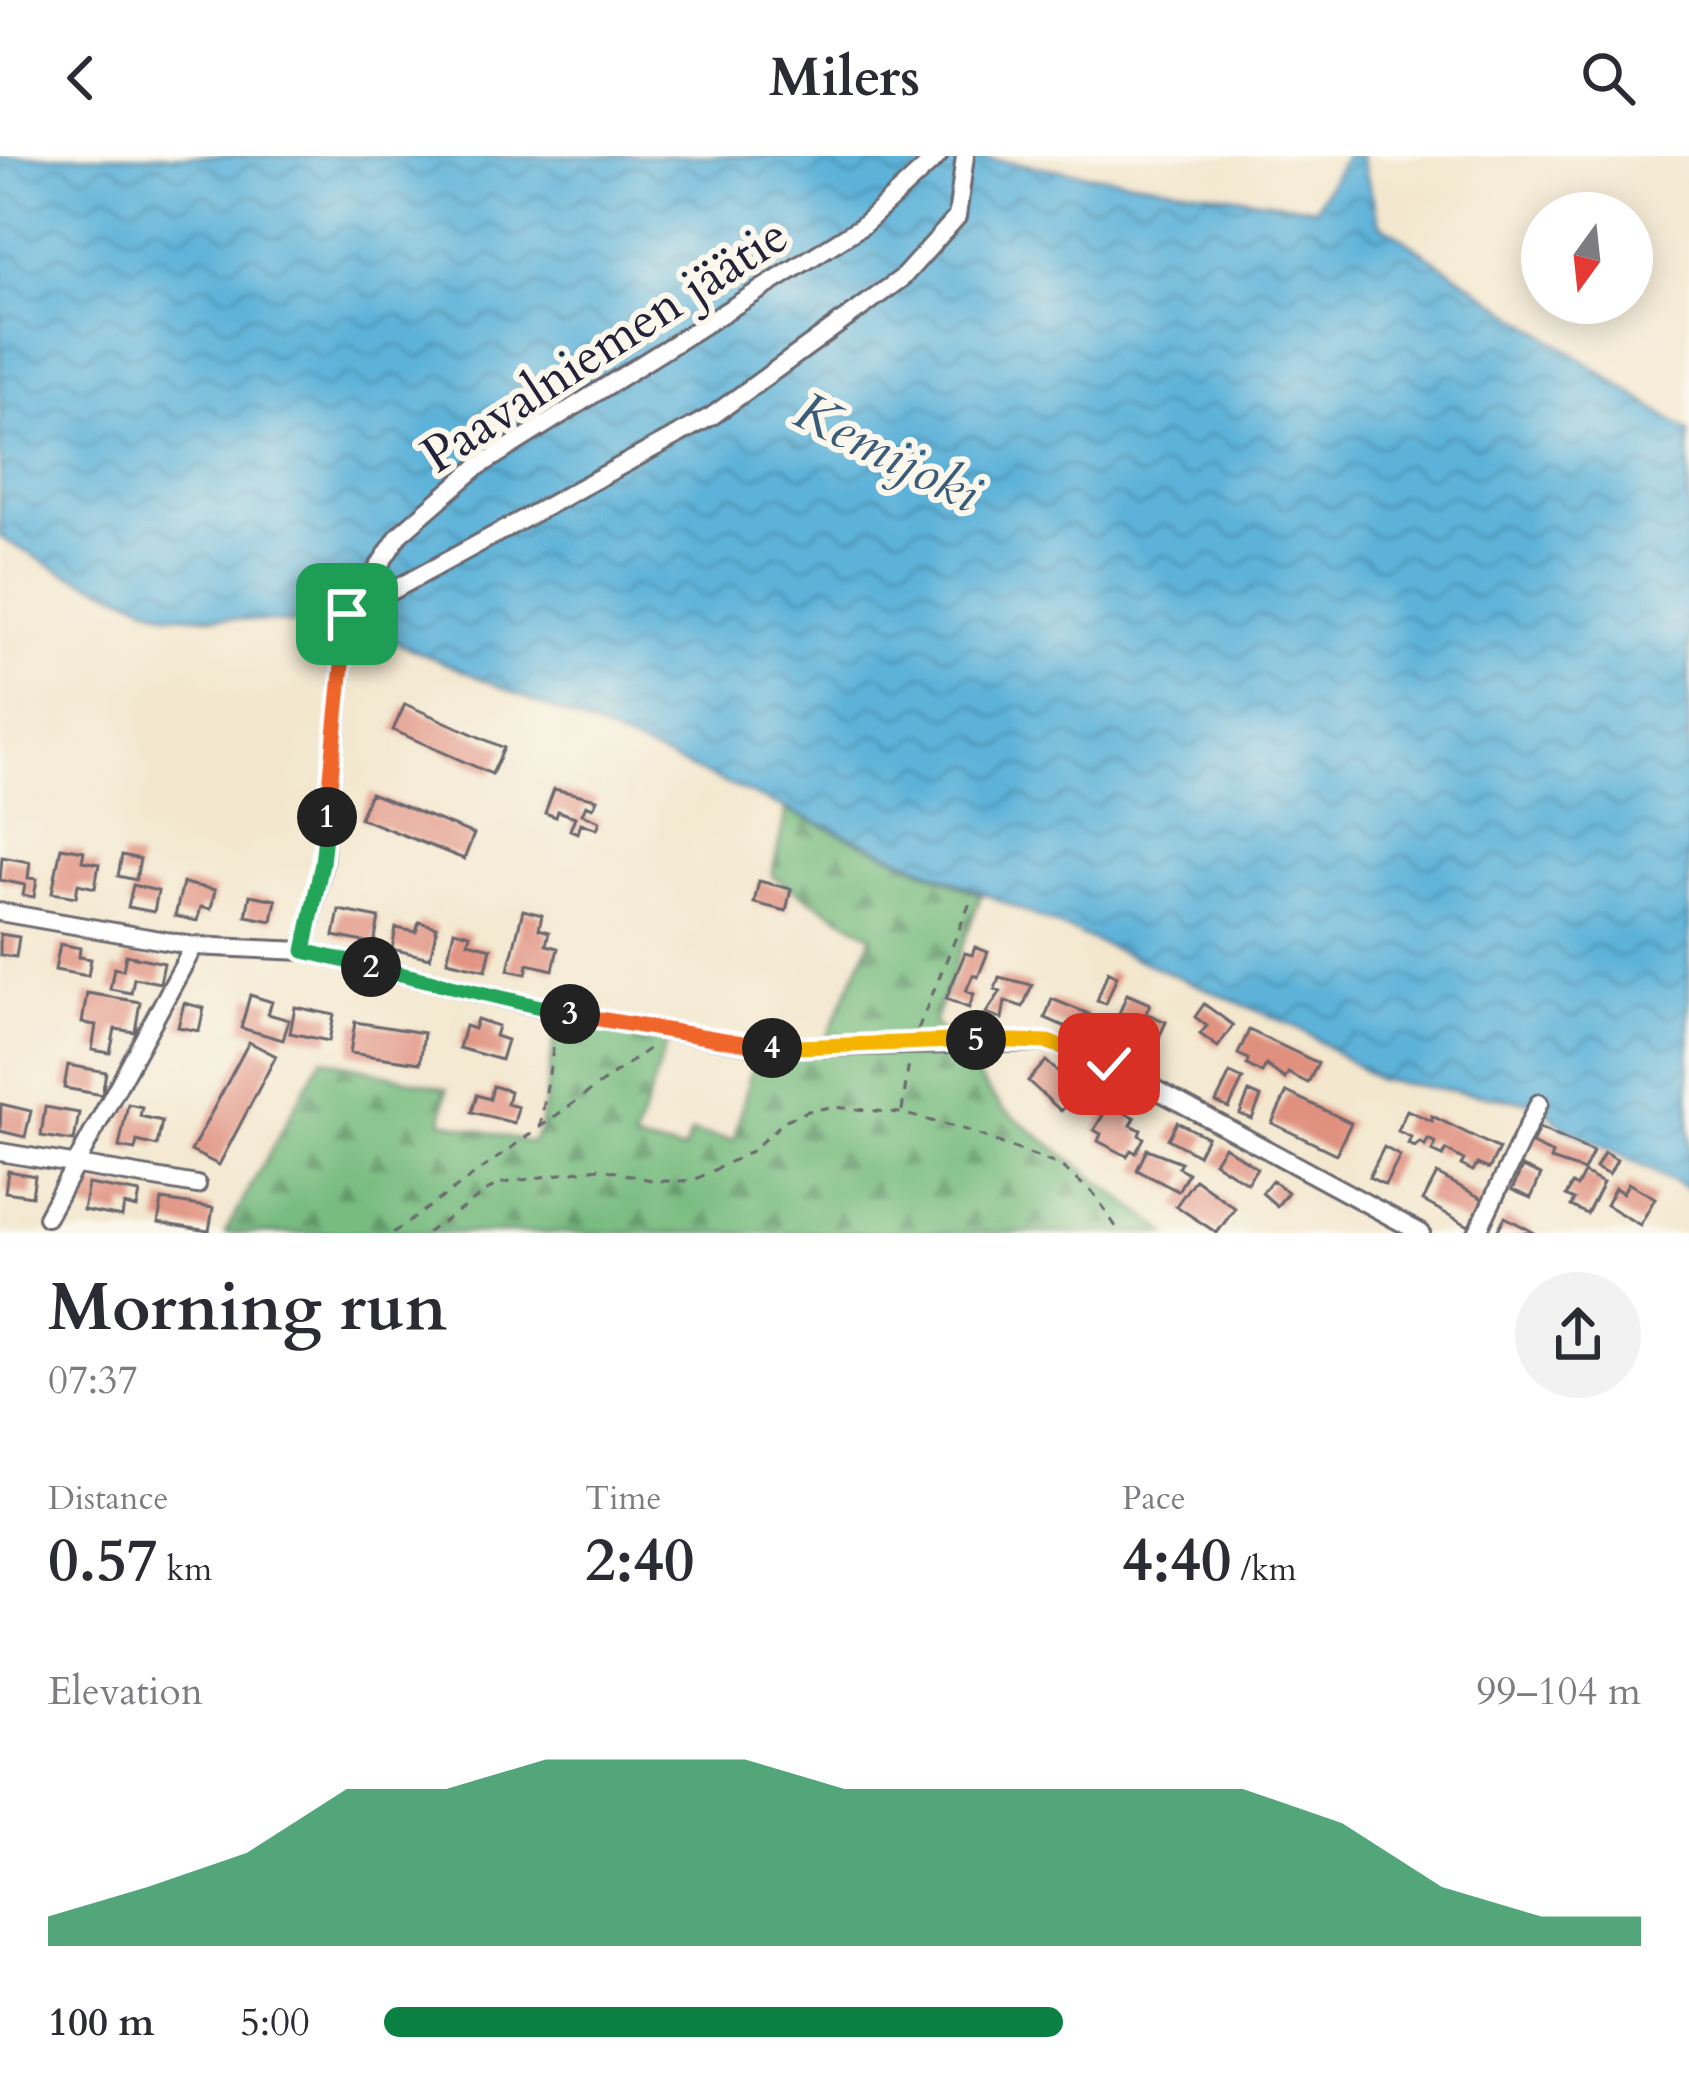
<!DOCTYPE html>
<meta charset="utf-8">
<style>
:root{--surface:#fff;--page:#f2f2f3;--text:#2b2b33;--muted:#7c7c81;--accent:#0b8043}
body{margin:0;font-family:Cardo,serif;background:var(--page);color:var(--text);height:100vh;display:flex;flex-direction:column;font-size:45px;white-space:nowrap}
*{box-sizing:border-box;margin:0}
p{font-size:39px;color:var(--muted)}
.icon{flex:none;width:66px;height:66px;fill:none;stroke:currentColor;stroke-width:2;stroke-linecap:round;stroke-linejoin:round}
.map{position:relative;height:1077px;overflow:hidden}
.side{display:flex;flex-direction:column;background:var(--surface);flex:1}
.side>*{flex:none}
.needle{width:78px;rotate:195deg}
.buttons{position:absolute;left:1521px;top:36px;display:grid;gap:24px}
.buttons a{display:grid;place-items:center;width:132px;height:132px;border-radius:50%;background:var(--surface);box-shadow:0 6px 30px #0003;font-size:60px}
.pin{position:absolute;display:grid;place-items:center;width:102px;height:102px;color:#fff;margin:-51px;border-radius:24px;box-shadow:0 6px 18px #0006}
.km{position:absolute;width:60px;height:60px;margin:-30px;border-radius:50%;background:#222;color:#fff;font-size:33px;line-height:60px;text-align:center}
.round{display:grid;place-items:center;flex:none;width:126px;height:126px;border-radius:63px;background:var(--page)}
.overview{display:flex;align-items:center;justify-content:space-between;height:204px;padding:0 48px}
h1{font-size:66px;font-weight:700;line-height:90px}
.stats{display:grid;grid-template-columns:repeat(3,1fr);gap:18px;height:204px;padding:12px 48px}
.stats div{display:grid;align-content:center}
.stats b{font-size:60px;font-weight:700}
.stats small{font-size:33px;font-weight:400}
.stats p{font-size:33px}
.chart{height:336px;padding:24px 48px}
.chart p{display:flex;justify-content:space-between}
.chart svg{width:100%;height:216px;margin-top:12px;fill:var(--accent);opacity:.7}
ul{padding:0 48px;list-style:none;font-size:39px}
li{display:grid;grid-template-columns:192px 144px 1fr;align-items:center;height:90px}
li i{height:30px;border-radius:15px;background:var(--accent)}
header{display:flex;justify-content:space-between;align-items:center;height:156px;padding:0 48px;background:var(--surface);font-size:54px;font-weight:700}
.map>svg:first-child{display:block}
.forest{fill:url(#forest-firs);stroke:#4d6f5e;stroke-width:3}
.water{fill:url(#water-waves);stroke:#406a8a;stroke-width:3}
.building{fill:#e0907f}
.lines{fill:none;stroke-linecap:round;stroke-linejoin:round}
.minor-casing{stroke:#6b676e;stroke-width:22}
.path{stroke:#6b676e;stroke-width:3;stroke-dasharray:9 9;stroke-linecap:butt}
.minor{stroke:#fff;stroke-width:16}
.split-1-casing{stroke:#fff;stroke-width:24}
.split-2-casing{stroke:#fff;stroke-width:24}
.split-3-casing{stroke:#fff;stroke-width:24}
.split-4-casing{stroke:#fff;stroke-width:24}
.split-5-casing{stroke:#fff;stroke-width:24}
.split-6-casing{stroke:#fff;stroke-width:24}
.split-1{stroke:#f0652b;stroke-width:15}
.split-2{stroke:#22a559;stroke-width:15}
.split-3{stroke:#22a559;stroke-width:15}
.split-4{stroke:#f0652b;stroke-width:15}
.split-5{stroke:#f5b400;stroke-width:15}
.split-6{stroke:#f5b400;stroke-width:15}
.labels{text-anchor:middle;stroke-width:12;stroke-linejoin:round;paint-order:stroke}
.street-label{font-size:51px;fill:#22223b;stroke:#fbf7ec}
.water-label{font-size:54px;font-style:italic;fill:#3a5c7a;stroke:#fbf7ec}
</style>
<header><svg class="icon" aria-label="back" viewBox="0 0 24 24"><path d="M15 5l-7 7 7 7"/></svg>Milers<svg class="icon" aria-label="search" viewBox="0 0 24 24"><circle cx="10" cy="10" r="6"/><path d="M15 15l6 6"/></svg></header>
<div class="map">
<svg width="1689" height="1077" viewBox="0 0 1689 1077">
<defs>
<pattern id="forest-firs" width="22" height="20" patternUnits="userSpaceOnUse" patternTransform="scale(3)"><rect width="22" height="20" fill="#78bc80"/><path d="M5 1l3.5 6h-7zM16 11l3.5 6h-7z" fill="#62986a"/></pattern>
<pattern id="water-waves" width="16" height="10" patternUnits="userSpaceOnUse" patternTransform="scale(3)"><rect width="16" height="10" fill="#5db2d9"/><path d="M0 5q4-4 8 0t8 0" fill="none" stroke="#4c90b1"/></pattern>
</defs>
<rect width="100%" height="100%" fill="#fbf7ec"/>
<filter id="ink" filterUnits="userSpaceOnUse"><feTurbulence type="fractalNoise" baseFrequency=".00833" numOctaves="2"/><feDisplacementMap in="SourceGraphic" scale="24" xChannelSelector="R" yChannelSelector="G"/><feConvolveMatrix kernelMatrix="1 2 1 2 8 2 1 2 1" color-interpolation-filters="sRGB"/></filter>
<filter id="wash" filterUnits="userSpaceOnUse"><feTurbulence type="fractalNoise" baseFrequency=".004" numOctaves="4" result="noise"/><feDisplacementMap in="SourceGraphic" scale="48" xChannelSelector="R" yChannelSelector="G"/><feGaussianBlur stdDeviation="2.7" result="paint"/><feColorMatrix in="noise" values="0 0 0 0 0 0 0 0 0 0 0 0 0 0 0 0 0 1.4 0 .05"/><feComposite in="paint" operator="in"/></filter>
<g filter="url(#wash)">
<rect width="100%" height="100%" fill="#f3e7ce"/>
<path class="forest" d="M786 654 981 739 934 867 1002 952 1167 1077H225L322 902 447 933 442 965 531 987 540 973 559 856 670 877 634 986 684 995 691 977 734 984 755 899 823 890 872 780 772 720Z"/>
<path class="water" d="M0 0H879L927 5 931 0H968L1315 52 1345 0H1361L1380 67 1689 276V1034L1561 969 1539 947 1378 924 1298 872 365 473 169 458 62 416 0 381Z"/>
<g id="blocks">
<path class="building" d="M405 548 504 592 492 618 393 574Z
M554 633 597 643 593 652 586 649 582 658 600 665 597 673 581 667 578 677 570 674 575 661 558 655 556 661 545 657Z
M370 637 474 678 464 703 360 662Z
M61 691 84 695 82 705 99 708 95 732 78 728 76 741 52 737Z
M122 699 140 703 136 724 118 720Z
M2 701 30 706 28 722 37 723 34 741 23 739 25 729 0 724Z
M759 725 791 733 786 755 754 747Z
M183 727 215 734 211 753 201 751 197 765 175 760Z
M133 729 158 735 154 756 128 751Z
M250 739 276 744 272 765 246 760Z
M339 754 379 762 374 788 334 780Z
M523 754 542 759 539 773 549 776 546 789 558 792 553 814 528 808 526 818 508 814Z
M419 766 437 771 430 802 392 793 396 772 416 776Z
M454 774 470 778 468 786 491 792 486 814 447 805Z
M0 778 19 781 16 801 0 799Z
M60 788 80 792 79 801 91 803 88 820 55 814Z
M975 791 988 796 978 821 973 819 966 835 974 838 969 852 946 843 965 797 972 799Z
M126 799 164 807 160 827 134 822 131 837 110 833 114 812 123 814Z
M1108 815 1117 820 1106 848 1097 845Z
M999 821 1032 829 1023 851 1005 845 1002 863 986 857 1001 835 995 833Z
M87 837 140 846 135 876 115 873 110 897 92 894 96 869 82 867Z
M1127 838 1150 848 1146 857 1166 866 1155 890 1132 880 1126 893 1108 885Z
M250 839 272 846 268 858 289 864 283 884 241 872Z
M1052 843 1089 858 1080 877 1045 862Z
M184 847 204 852 199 875 178 871Z
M1204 848 1233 869 1218 891 1200 878 1207 870 1195 861Z
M295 851 334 859 329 885 290 877Z
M477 863 498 870 495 880 507 884 501 904 459 892 465 870 474 873Z
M355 866 424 877 420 907 350 897Z
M1249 874 1318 907 1308 927 1288 917 1285 923 1266 909 1262 917 1247 909 1248 903 1238 898Z
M249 886 276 900 219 1009 191 995Z
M1046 905 1079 935 1061 955 1028 925Z
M68 909 106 916 102 939 64 932Z
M1230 917 1243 923 1229 952 1216 946Z
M493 930 510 935 507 948 518 951 514 967 472 956 477 939 490 943Z
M1108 933 1125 942 1119 954 1135 962 1131 969 1141 974 1139 979 1144 982 1136 997 1131 994 1127 1000 1098 985 1101 978 1094 974 1103 959 1096 955Z
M1249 936 1261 941 1252 963 1240 958Z
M1287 936 1351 967 1336 998 1272 967Z
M1 948 31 955 25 981 0 975Z
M128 948 142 951 140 960 162 965 157 990 137 985 135 994 119 991Z
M45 951 79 957 74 985 41 980Z
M1407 954 1432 965V960L1499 993 1489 1013 1477 1008 1473 1015 1461 1009 1464 1004 1446 994 1443 1000 1432 995 1436 987 1428 983 1425 990 1420 986 1415 991 1408 988 1411 981 1398 975Z
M1177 966 1207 981 1198 999 1168 983Z
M1539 972 1593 996 1584 1015 1551 1004 1553 998 1532 988Z
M1224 990 1257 1012 1247 1027 1214 1006Z
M1384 991 1400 1000 1385 1029 1369 1021Z
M1147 993 1181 1006 1178 1011 1188 1017 1178 1035 1137 1014Z
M1604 997 1617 1004 1609 1019 1596 1012Z
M1522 1011 1541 1019 1531 1042 1512 1034Z
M8 1015 35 1020 32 1040 5 1036Z
M1584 1017 1603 1027 1587 1058 1571 1050 1574 1044 1566 1040 1572 1028 1577 1031Z
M1437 1018 1483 1043 1469 1070 1423 1045Z
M1195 1023 1235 1052 1217 1077 1176 1050Z
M1272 1024 1288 1036 1277 1050 1262 1037Z
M1628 1027 1655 1042 1640 1069 1606 1049 1615 1032 1623 1037Z
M88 1028 140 1037 137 1052 124 1049 122 1061 83 1054Z
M162 1044 213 1052 209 1075 158 1067Z
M1505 1061 1535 1077H1496Z"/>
</g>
</g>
<g filter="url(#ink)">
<use href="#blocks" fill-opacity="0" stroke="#6b676e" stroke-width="3"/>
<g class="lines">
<defs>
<path id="minor" d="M353 460 357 454 712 260 902 122 957 61 965 0
M0 756 194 790 304 795 559 856 767 892 1048 886 1109 908 1421 1077
M304 795 323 707 347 458 400 378 476 312 862 70 938 0
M0 996 197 1029
M47 1061 194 790
M1477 1077 1539 947"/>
</defs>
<use href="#minor" class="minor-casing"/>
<path class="path" d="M918 873 970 747
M902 955 909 906
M540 972 557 869
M393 1077 654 889
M427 1077 497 1028 599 1012 655 1025H692L750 996 786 964 808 955 831 951 901 957 966 974 1061 1010 1095 1039 1120 1077"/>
<use href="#minor" class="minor"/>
</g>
</g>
<g class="lines" filter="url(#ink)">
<defs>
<path id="split-1" d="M327 661 347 458"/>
<path id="split-2" d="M327 661 322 707 304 795 371 811"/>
<path id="split-3" d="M371 811 570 858"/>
<path id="split-4" d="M570 858 772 892"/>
<path id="split-5" d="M772 892 976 884"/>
<path id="split-6" d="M976 884 1048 886 1109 908"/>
</defs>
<use href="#split-1" class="split-1-casing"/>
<use href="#split-2" class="split-2-casing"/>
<use href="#split-3" class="split-3-casing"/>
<use href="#split-4" class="split-4-casing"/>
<use href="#split-5" class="split-5-casing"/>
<use href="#split-6" class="split-6-casing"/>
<use href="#split-1" class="split-1"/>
<use href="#split-2" class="split-2"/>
<use href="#split-3" class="split-3"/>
<use href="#split-4" class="split-4"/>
<use href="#split-5" class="split-5"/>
<use href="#split-6" class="split-6"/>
</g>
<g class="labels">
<g class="street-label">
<text transform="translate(604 188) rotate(-33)" y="18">Paavalniemen jäätie</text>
</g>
<g class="water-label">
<text transform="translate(888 295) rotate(27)" y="19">Kemijoki</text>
</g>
</g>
</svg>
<div class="buttons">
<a><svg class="needle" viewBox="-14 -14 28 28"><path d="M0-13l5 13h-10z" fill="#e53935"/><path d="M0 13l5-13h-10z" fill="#7c7c81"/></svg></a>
</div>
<div class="pin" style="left:347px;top:458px;background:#1e9e55"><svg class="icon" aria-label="arrive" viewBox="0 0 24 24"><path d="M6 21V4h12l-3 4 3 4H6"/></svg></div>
<div class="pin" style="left:1109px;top:908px;background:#d93025"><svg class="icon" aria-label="check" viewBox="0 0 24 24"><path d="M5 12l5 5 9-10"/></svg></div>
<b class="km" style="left:327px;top:661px">1</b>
<b class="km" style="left:371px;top:811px">2</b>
<b class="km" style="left:570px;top:858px">3</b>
<b class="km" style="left:772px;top:892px">4</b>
<b class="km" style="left:976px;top:884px">5</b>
</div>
<section class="side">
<div class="overview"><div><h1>Morning run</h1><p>07:37</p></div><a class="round"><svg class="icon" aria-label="share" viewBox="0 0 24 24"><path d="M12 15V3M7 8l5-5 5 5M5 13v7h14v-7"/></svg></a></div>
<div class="stats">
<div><p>Distance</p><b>0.57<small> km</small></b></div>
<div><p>Time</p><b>2:40</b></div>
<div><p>Pace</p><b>4:40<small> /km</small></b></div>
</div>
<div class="chart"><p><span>Elevation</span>99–104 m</p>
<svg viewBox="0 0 160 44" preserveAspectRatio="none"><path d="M0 44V38L10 32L20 25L30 12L40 12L50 6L60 6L70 6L80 12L90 12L100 12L110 12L120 12L130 19L140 32L150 38L160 38V44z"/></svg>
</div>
<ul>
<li><b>100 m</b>5:00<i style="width:54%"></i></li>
</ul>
</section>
